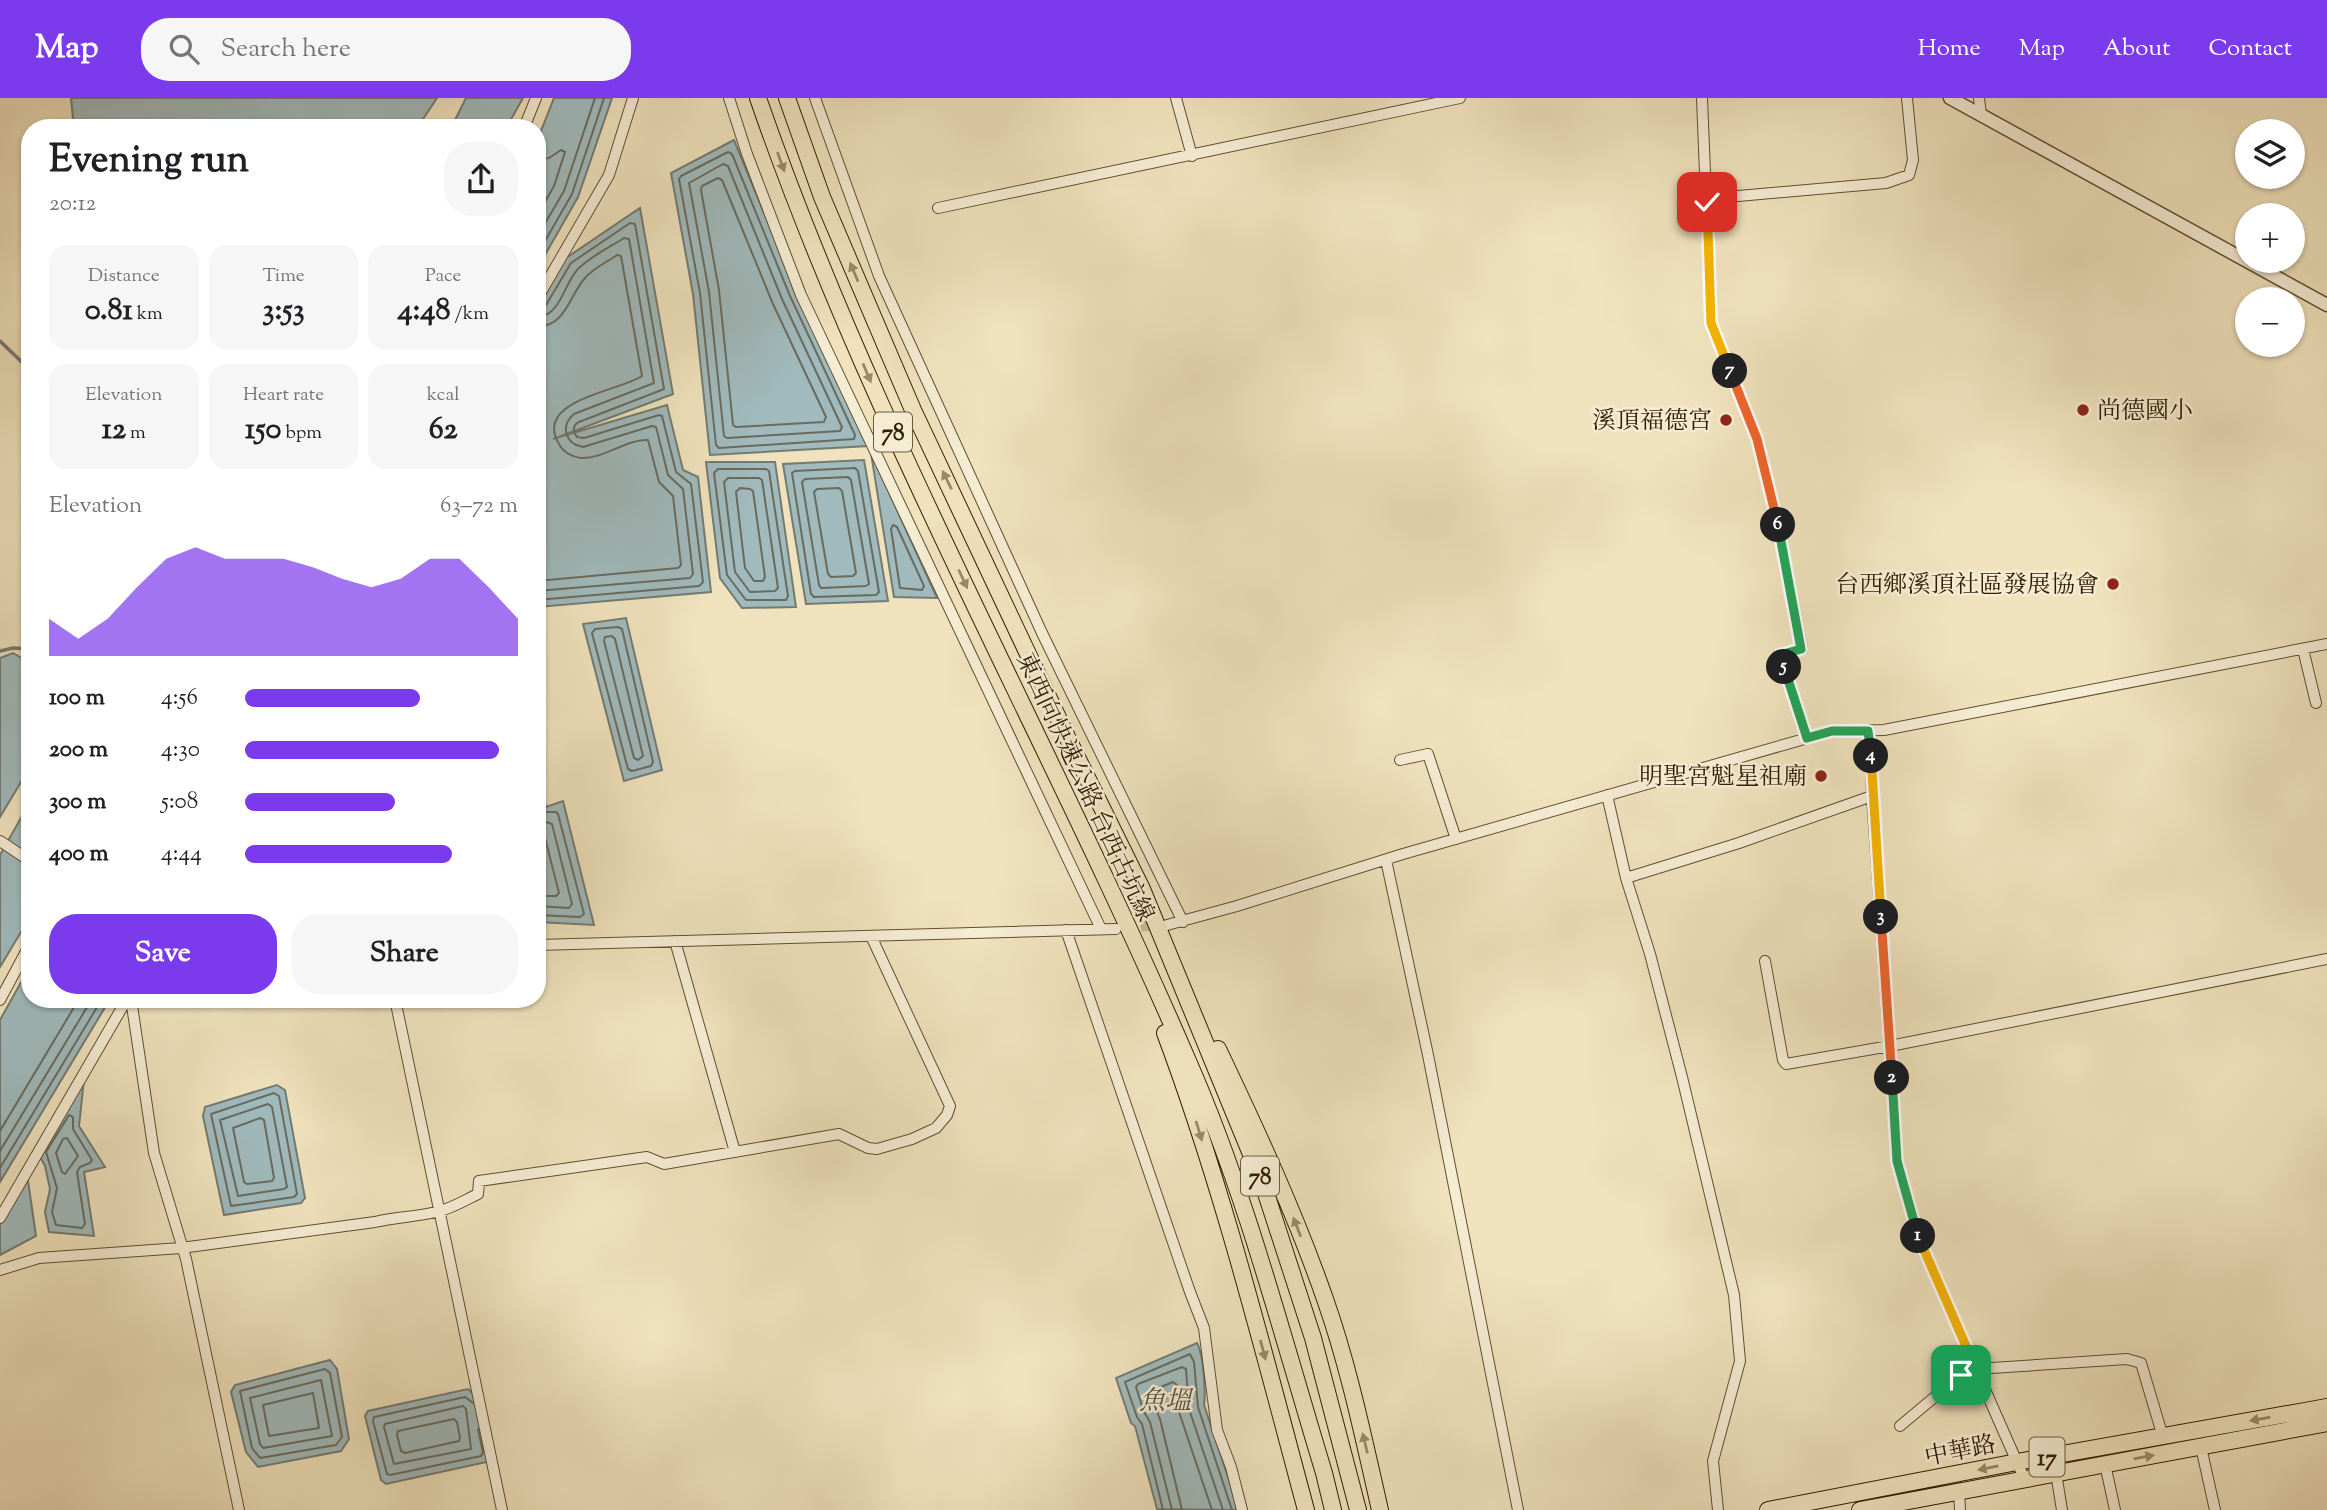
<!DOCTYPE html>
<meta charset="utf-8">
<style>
:root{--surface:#fff;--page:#f6f6f6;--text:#202124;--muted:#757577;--accent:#7c3aed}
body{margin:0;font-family:"Sorts Mill Goudy","Noto Serif TC",serif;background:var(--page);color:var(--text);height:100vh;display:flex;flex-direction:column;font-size:26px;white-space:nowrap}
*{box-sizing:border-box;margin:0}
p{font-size:23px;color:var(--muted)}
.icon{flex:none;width:38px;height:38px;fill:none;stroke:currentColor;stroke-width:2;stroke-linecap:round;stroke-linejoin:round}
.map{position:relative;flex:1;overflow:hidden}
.side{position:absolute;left:21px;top:21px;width:525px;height:889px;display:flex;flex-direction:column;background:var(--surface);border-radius:28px;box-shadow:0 2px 5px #0004}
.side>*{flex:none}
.controls{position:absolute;left:2235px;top:21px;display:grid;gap:14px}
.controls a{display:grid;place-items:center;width:70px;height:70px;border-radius:50%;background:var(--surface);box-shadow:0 2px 5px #0004;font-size:35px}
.pin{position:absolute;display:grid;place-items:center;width:60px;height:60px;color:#fff;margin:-30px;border-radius:14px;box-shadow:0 4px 10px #0006}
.km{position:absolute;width:35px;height:35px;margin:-18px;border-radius:50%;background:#222;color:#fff;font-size:19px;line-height:35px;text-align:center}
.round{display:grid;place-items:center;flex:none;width:74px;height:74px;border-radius:28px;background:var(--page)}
.headline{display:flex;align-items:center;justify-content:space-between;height:119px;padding:0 28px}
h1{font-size:38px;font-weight:800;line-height:52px}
.metrics{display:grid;grid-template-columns:repeat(3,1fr);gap:10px;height:119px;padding:7px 28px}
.metrics div{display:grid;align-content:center;border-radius:18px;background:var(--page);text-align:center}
.metrics b{font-size:30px;font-weight:800}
.metrics small{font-size:19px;font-weight:400}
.metrics p{font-size:19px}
.chart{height:196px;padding:14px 28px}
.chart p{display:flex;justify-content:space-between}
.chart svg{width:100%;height:126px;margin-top:7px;fill:var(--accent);opacity:.7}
.primary-button{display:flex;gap:14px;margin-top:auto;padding:14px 28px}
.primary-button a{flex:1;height:80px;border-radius:28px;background:var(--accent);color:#fff;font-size:28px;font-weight:800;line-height:80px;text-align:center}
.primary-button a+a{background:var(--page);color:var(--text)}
ul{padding:0 28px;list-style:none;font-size:23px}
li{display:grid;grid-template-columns:112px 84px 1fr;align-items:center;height:52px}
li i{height:18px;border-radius:9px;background:var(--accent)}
header{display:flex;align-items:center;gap:42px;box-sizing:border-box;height:98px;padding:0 35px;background:var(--accent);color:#fff}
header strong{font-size:33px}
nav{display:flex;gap:38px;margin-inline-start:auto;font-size:24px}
.search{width:490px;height:63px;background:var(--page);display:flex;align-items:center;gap:18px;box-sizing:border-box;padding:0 24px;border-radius:28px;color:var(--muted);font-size:26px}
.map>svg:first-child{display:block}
.water{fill:#a0babd;stroke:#747b71;stroke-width:2}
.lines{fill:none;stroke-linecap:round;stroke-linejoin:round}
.shore{stroke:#696b5e;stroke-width:2}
.stream{stroke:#747b71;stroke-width:3.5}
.minor-tunnel{stroke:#c9ba97;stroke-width:10;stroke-dasharray:10 5;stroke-linecap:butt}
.minor-casing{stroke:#614e2f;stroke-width:12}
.tertiary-casing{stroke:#614e2f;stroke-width:15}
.primary-casing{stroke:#321c00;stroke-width:18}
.trunk-casing{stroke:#321c00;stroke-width:18}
.minor{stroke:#f5ecd4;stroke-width:10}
.tertiary{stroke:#f5ecd4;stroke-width:12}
.primary{stroke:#efe2bd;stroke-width:16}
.trunk{stroke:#efe2bd;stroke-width:16}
.oneway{fill:#9a8968}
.split-1-casing{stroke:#fff;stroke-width:14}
.split-2-casing{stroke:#fff;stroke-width:14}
.split-3-casing{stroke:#fff;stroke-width:14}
.split-4-casing{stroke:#fff;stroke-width:14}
.split-5-casing{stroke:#fff;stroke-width:14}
.split-6-casing{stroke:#fff;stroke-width:14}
.split-7-casing{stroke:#fff;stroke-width:14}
.split-8-casing{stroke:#fff;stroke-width:14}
.split-1{stroke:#f5b400;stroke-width:9}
.split-2{stroke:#22a559;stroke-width:9}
.split-3{stroke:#f0652b;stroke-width:9}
.split-4{stroke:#f5b400;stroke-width:9}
.split-5{stroke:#22a559;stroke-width:9}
.split-6{stroke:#22a559;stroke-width:9}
.split-7{stroke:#f0652b;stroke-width:9}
.split-8{stroke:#f5b400;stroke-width:9}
.poi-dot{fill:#8f2418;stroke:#f5ecd4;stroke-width:2.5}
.labels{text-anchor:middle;stroke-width:5;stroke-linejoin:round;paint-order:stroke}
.shield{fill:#f5ecd4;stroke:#6c5a40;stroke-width:2}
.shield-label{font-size:23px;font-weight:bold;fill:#321c00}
.poi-label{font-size:24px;fill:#321c00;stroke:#f5ecd4;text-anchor:end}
.street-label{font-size:24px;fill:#321c00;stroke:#f5ecd4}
.water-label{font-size:26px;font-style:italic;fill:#585342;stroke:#f5ecd4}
</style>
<header>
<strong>Map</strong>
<div class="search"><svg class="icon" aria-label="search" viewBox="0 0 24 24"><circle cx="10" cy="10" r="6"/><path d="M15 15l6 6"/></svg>Search here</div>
<nav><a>Home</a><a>Map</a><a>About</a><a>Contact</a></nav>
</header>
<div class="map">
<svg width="2327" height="1412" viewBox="0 0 2327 1412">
<rect width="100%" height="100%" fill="#efe2bd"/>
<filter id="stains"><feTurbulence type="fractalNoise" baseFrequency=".00286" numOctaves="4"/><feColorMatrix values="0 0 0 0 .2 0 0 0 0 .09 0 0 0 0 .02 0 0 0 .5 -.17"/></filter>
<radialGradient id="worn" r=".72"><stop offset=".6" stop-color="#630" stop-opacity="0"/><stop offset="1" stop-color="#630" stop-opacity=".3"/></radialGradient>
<path class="water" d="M71 0H437L417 30H74Z
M466 0H523L506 30H451Z
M554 0H612L578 99 537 171V43Z
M734 42 797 195 868 348 710 357 693 196 671 75Z
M640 110 673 296 553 341 667 307 683 372 698 379 711 494 538 509 537 208 566 160Z
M871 355 937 500 894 499Z
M864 362 888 503 806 506 783 366Z
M706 364H775L796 509 742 510 720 480Z
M626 520 662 672 624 683 583 526Z
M13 555 30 565V669L0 719V560Z
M537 670 546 709 563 703 594 827 537 824Z
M30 704V819L0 869V757Z
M30 868V901H110L0 1084V922Z
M85 972 79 1028 105 1069 84 1074 94 1138 49 1134 45 1114 50 1091 45 1068 38 1055Z
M277 987 285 992 305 1100 301 1105 224 1117 203 1018 205 1009Z
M26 1069 36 1138 0 1157V1121Z
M1197 1245C1203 1255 1206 1293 1204 1307L1239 1412 1157 1411 1135 1328 1131 1325 1116 1280Z
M330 1262 337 1271 349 1341 341 1353 258 1369 246 1354 231 1294 235 1287Z
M468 1291 480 1302 491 1363 386 1386 381 1382 365 1318 368 1313Z"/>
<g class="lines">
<path class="shore" d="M728 54 732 56 790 198 855 337 854 341 719 350 716 347 700 195 679 81 681 78Z
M537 61 549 60 561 52 565 54 554 88 537 118
M723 66 728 68 782 201 842 329 840 333 727 340 724 338 709 194 689 85Z
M718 80 722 82 773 206 826 319 824 324 736 329 733 327 719 192 701 92 702 88Z
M537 139 564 93 595 0
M537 157 572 96 604 0
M537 210 546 207 571 165 630 125 635 126 664 291 579 324C573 327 572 333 577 339L584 340 659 317 662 318 676 374 691 386 703 484 699 488 537 502
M537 219C561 218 564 185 578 171 591 158 610 149 624 140L629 141 654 285 574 316C560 328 565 346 583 349L652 328 656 329 668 377 683 391 693 476 690 480 537 493
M537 229C566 228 569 198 585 180 592 171 607 164 617 157L621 158 642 278C621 293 532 302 559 346 563 354 572 359 581 360 604 361 626 341 648 342L659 384 673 398 681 467 678 470 537 483
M855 370 858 373 879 494 876 497 814 499 811 496 792 375 795 373Z
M718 371H766L769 373 788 498 786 502H746L727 477 714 375Z
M848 379 851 382 869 486 866 488 821 490 819 487 802 384 805 381Z
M728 380H759L762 382 778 490 775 493 750 494 735 474 724 384Z
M740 390 750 391 753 393 765 479 763 483H754L745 470 736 394Z
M839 390 842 393 856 475 853 478 831 479 828 476 814 394 817 391Z
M893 427 897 429 924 488 922 492 900 490 891 431Z
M618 529 622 531 653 664 651 668 632 673 628 671 592 535 595 531Z
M612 538 615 541 643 658 638 662 634 660 604 543 605 539Z
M537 701 543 714H556L558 716 584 816 580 819 537 817
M537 721 552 726 572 806 569 810 537 808
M537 733 544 736 559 795 556 798H537
M274 995 279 998 297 1096 294 1099 231 1108 211 1016Z
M268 1006 272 1009 287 1089 284 1091 238 1098 220 1022Z
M69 1017 73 1019V1031L92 1062 90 1065 80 1069 77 1074 85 1126 82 1130 56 1127 52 1114 57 1090 46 1054Z
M260 1020 264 1022 274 1080 272 1083 247 1086 244 1084 233 1030Z
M0 1033 79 901
M67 1040 78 1058 65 1076 62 1074 56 1055 63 1041Z
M0 1053 92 901
M0 1070 102 901
M325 1271 330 1275 342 1339 336 1347 260 1360 252 1350 240 1293Z
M321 1282 332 1338 263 1350 260 1346 250 1300Z
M313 1295 319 1330 269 1338 263 1307Z
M473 1305 465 1299 374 1319 373 1323 387 1376 390 1377 481 1358 483 1354 478 1331
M463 1308 466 1311 471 1351 394 1366 384 1329 385 1326Z
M454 1321 457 1324 460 1340 459 1343 405 1355 401 1353 397 1337 398 1333Z
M1163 1412 1142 1326 1137 1319 1125 1284 1190 1256 1194 1264 1198 1309 1232 1412
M1172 1412 1150 1324 1144 1314 1136 1289 1138 1286 1182 1269 1186 1271 1189 1311 1223 1412
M1182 1412 1160 1321 1149 1296 1151 1293 1173 1284 1177 1287 1179 1314 1212 1412"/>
<path class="stream" d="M0 243 30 272
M0 553 13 550 30 551"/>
<path class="minor-tunnel" d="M1126 830 1160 827"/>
<defs>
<path id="minor" d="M729 0 747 56 801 197 1101 831
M815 0 879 178 1042 535 1183 824
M1176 0 1192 58
M1702 0 1711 225 1757 341 1778 426 1802 551 1780 557 1807 640
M1979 0 1981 17
M524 30 536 0
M1727 99 1886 85 1909 77 1913 62 1907 0
M938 110 1460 0
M537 201 609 77 633 0
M2303 551 2316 605
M1868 633 1871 660 1872 698 1897 1063 1920 1144 2024 1380
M1400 662 1428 656 1456 741
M1607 697 1626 780 1650 856 1682 979 1734 1197 1740 1263 1713 1363 1718 1412
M0 743 30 763
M1386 762 1428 957 1518 1412
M1626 780 1739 745 1872 698
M1167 827 1237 808 1403 756 1832 633 1884 632 2327 546
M1066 832 1190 1194 1204 1230 1217 1332 1231 1369 1242 1412
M675 843 735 1054
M537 847 1116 831
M1765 863 1783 962 1786 966 1890 948 2327 861
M131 901 154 1055 186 1161 239 1412
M395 901 502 1412
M0 902 30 846
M0 1120 127 901
M0 1172 39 1160 181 1150 375 1124C396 1119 415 1119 436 1114 451 1111 465 1102 478 1096L479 1083 647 1059 664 1066 839 1036 868 1050 877 1051 912 1041 936 1030 947 1017 950 1008 871 838
M1900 1328 1961 1277 1976 1271 2127 1261 2141 1265 2163 1339
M2201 1349 2215 1412
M2105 1366 2115 1412
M2056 1375 2062 1412
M1959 1393 1960 1412"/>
<path id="tertiary" d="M1950 0 2327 207"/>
<path id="primary" d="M1768 1412 2017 1364 2327 1309
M1860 1412 2327 1325"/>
<path id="trunk" d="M758 0C873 333 1049 640 1188 963 1246 1095 1282 1237 1324 1375L1333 1412
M787 0 822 99 913 312 1069 643 1142 791 1262 1083 1313 1240 1358 1412
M1165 935C1223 1090 1263 1252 1306 1412
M1218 951C1257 1033 1295 1115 1325 1201 1349 1269 1364 1342 1380 1412"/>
</defs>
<use href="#minor" class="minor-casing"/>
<use href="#tertiary" class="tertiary-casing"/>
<use href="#primary" class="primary-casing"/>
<use href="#trunk" class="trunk-casing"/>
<use href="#minor" class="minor"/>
<use href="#tertiary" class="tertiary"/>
<use href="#primary" class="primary"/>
<use href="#trunk" class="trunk"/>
</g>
<defs><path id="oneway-solid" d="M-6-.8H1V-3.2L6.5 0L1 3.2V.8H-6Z" transform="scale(1.75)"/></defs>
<g class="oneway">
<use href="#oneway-solid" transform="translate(781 64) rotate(70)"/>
<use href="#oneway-solid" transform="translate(854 174) rotate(-113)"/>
<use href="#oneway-solid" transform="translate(867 275) rotate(67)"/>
<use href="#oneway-solid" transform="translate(947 382) rotate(-116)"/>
<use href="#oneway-solid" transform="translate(963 481) rotate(65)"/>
<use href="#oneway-solid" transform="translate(1199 1033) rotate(73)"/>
<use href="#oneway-solid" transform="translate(1297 1129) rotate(-111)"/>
<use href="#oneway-solid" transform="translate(1263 1252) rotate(75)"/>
<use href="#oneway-solid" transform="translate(2260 1321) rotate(170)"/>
<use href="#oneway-solid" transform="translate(1365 1345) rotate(-103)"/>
<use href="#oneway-solid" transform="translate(2144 1359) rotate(-10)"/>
<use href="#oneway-solid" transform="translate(1988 1370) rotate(169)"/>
</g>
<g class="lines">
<defs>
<path id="split-1" d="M1918 1138 1976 1271 1961 1277"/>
<path id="split-2" d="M1892 980 1897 1063 1918 1138"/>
<path id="split-3" d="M1881 819 1892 980"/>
<path id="split-4" d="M1871 658 1881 819"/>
<path id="split-5" d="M1784 569 1807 640 1832 633H1868L1871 658"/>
<path id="split-6" d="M1778 427 1801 551 1780 557 1784 569"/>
<path id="split-7" d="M1730 273 1757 341 1778 427"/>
<path id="split-8" d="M1707 104 1711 225 1730 273"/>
</defs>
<use href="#split-1" class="split-1-casing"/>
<use href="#split-2" class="split-2-casing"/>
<use href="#split-3" class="split-3-casing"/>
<use href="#split-4" class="split-4-casing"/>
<use href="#split-5" class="split-5-casing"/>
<use href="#split-6" class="split-6-casing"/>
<use href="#split-7" class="split-7-casing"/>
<use href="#split-8" class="split-8-casing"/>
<use href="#split-1" class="split-1"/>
<use href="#split-2" class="split-2"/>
<use href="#split-3" class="split-3"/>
<use href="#split-4" class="split-4"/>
<use href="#split-5" class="split-5"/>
<use href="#split-6" class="split-6"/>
<use href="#split-7" class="split-7"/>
<use href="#split-8" class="split-8"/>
</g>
<g class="poi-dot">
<circle cx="2083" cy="312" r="7"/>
<circle cx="1726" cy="322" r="7"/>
<circle cx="2113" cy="486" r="7"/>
<circle cx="1821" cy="678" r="7"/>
</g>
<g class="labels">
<g class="shield">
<rect x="874" y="314.5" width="38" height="39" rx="5"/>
<rect x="1241" y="1058.5" width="38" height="39" rx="5"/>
<rect x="2029.5" y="1339.5" width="35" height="39" rx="5"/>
</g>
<g class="shield-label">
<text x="893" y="342">78</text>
<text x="1260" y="1086">78</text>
<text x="2047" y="1367">17</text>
</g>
<g class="poi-label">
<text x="2097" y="320" text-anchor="start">尚德國小</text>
<text x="1712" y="330">溪頂福德宮</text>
<text x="2099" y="494">台西鄉溪頂社區發展協會</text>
<text x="1807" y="686">明聖宮魁星祖廟</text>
</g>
<g class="street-label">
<text transform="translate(1086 689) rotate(65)" y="8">東西向快速公路 台西古坑線</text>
<text transform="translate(1960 1352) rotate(-11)" y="8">中華路</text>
</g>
<g class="water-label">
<text x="1165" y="1311">魚塭</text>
</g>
</g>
<rect width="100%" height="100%" filter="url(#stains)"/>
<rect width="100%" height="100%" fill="url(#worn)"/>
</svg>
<div class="controls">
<a><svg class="icon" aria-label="layers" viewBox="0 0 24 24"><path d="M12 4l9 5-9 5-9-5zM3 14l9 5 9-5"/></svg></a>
<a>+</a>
<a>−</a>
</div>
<div class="pin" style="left:1961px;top:1277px;background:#1e9e55"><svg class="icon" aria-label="arrive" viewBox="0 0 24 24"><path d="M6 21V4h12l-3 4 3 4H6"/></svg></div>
<div class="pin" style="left:1707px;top:104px;background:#d93025"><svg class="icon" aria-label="check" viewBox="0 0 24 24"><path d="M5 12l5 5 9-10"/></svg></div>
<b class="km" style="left:1918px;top:1138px">1</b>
<b class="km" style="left:1892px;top:980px">2</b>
<b class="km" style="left:1881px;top:819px">3</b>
<b class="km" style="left:1871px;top:658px">4</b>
<b class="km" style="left:1784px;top:569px">5</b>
<b class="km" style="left:1778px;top:427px">6</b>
<b class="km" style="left:1730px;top:273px">7</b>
<section class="side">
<div class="headline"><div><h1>Evening run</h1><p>20:12</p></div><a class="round"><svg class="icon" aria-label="share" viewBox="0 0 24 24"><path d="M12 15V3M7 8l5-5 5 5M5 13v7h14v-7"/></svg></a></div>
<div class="metrics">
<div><p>Distance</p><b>0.81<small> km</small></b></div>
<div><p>Time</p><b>3:53</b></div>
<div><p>Pace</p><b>4:48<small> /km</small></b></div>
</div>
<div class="metrics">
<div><p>Elevation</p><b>12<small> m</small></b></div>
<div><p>Heart rate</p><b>150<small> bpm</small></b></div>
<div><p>kcal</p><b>62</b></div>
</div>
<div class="chart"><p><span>Elevation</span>63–72 m</p>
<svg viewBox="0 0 160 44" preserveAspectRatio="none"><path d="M0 44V31L10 38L20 31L30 20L40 10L50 6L60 10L70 10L80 10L90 13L100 17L110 20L120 17L130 10L140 10L150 20L160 31V44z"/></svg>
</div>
<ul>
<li><b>100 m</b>4:56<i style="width:64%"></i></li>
<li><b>200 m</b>4:30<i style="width:93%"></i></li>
<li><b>300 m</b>5:08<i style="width:55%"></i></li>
<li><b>400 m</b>4:44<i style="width:76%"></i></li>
</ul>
<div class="primary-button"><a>Save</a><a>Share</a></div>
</section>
</div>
